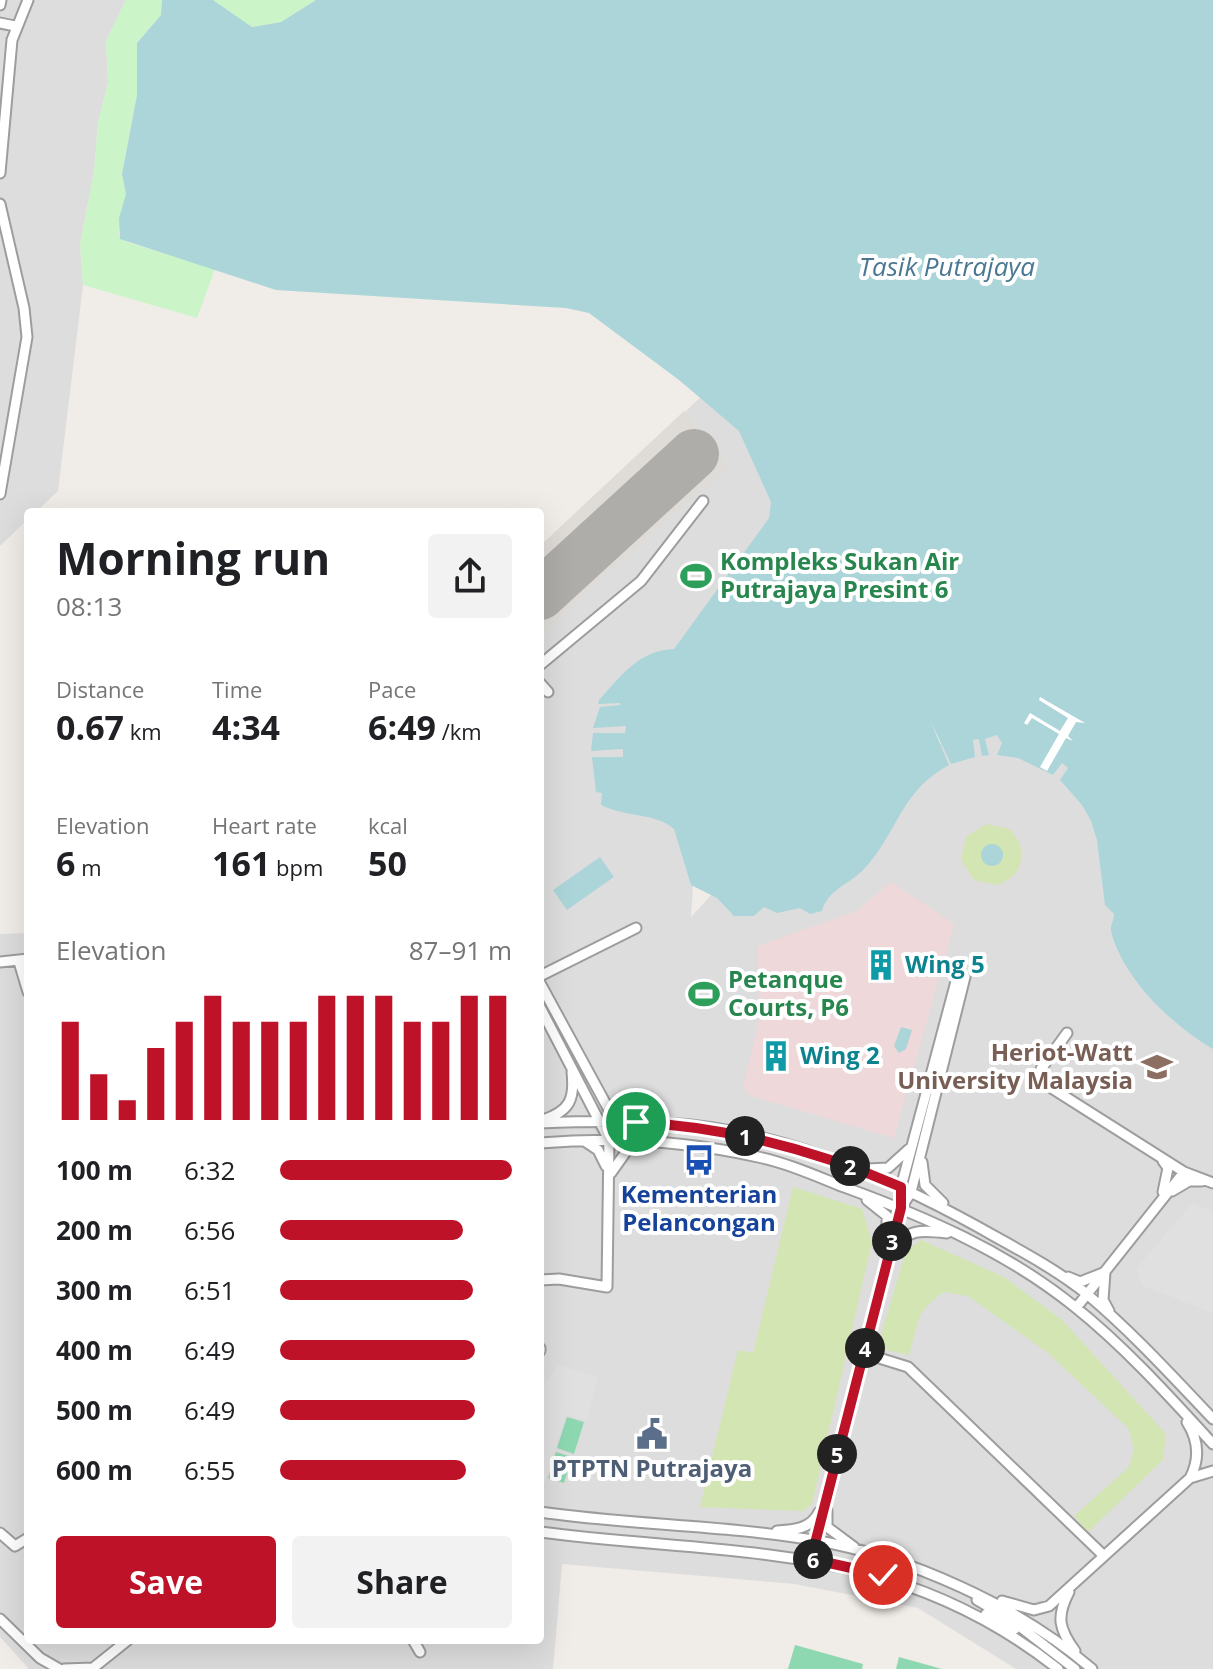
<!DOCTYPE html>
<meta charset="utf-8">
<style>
:root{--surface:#fff;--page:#f2f2f2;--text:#202124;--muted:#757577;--accent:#be1228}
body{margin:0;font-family:"Open Sans",sans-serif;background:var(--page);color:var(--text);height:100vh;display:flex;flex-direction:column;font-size:30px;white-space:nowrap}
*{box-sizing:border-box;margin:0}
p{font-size:26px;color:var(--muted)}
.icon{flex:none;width:44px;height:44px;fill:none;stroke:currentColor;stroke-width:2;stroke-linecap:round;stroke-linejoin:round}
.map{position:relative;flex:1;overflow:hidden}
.sheet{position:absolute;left:24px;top:508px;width:520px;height:1136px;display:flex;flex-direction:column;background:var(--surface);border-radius:8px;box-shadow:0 8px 32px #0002}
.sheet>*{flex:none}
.pin{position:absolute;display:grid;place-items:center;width:68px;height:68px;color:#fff;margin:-34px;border:4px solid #fff;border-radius:50%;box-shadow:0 2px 8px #0007}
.km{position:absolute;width:40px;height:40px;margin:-20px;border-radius:50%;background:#222;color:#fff;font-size:22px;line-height:40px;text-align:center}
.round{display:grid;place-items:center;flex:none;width:84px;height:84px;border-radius:8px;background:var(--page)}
.overview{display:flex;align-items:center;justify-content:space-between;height:136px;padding:0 32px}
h1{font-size:44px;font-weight:700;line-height:60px}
.figures{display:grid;grid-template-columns:repeat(3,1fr);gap:12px;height:136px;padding:8px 32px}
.figures div{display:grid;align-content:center}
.figures b{font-size:34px;font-weight:700}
.figures small{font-size:22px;font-weight:400}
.figures p{font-size:22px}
.chart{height:224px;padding:16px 32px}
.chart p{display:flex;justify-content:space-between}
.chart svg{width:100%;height:144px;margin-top:8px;stroke:var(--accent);stroke-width:6}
.action{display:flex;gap:16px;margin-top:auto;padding:16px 32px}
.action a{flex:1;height:92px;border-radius:8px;background:var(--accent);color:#fff;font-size:32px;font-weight:700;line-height:92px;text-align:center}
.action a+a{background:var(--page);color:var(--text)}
ul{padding:0 32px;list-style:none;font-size:26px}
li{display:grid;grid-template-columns:128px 96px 1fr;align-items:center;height:60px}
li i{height:20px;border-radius:10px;background:var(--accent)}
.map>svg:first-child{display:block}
.residential{fill:#dedddd}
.commercial{fill:#efd8da}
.airport{fill:#dfdcd8}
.grass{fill:#d2e5b2}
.park{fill:#cbf5c9}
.pitch{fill:#8dd7b1}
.parking{fill:#e0e0e0}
.water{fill:#acd5d9}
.pier{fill:#fff}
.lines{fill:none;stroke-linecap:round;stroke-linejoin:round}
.runway{stroke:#afadaa;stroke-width:50}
.minor-casing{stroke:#9d9d9d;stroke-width:13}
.minor{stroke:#fff;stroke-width:9}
.route-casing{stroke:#fff;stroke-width:16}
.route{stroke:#be1228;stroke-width:10}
.labels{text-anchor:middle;stroke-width:8;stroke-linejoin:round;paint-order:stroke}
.leisure-label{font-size:24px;font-weight:bold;fill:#27864d;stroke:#fff;text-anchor:start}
.culture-label{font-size:24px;font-weight:bold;fill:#0d838f;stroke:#fff;text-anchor:start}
.education-label{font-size:24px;font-weight:bold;fill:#785e54;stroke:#fff;text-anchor:end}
.transit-label{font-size:24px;font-weight:bold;fill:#164399;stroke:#fff}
.service-label{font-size:24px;font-weight:bold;fill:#4e5e75;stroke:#fff}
.water-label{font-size:26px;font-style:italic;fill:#4a7791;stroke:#fff}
</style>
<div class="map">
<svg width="1213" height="1669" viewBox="0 0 1213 1669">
<rect width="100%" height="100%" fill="#f0ece7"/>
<path class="residential" d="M0 0H126L106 41 108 82 98 123 94 173 80 244 83 285 58 491 36 512H28V519L0 546Z
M718 381 807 514 705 706 691 917 770 831 1061 681 1213 986V1669H1016L918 1608 795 1584 562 1564 553 1669H29L0 1637V934L28 933V1640H540V547Z"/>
<path class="commercial" d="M891 882 954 924 894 1138 751 1096 743 1089 759 1019 758 946 857 911Z"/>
<path class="airport" d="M684 411 728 466 540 634V546Z"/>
<path class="grass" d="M986 824 1009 829C1030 849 1024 876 997 885L974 880 961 860 966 837Z
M793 1187 862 1209 872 1242 812 1504 803 1511 700 1507 738 1350 753 1353Z
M921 1240 1004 1277 1062 1320 1166 1434 1163 1460 1088 1532 1074 1516 1129 1467 1134 1449 1128 1428 1048 1353 968 1296 944 1292C914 1312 919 1323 909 1355L877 1348 906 1251Z"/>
<path class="park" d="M126 0H162L161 15 137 43V95L122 174 126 194 118 234 127 242 215 269 197 318 83 285 80 244 94 172 98 123 108 82 106 41Z
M213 0H316L281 22 252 27Z"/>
<path class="pitch" d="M567 1417 584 1422 574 1454 557 1448Z
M556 1452 572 1457 564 1483 548 1478Z
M795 1645 863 1664 862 1669H788Z
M899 1657 942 1669H896Z"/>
<path class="parking" d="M1192 1203 1213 1211V1313L1143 1286 1136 1269Z
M558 1365 598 1377 587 1421 566 1414 543 1488 540 1487V1391Z"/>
<path class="water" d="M162 0H213L252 27 281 22 316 0H1213V1049C1172 1025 1123 979 1111 931 1110 926 1114 920 1114 914L1105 905 1097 840 1091 821 1082 805 1060 780 1068 768 1062 763 1053 775 1018 758 997 755 1002 743 997 735 985 739 989 755 982 756 979 739 973 740 975 757 951 764 931 722 949 765C900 791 898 833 864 869 849 885 828 889 822 911L810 914 800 908 777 913 764 907 754 916H734L717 898 691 885 674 829C654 812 627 818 601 805L602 793 596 792 592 757H623V749L591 751 593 733H625L626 726 593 728 600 707 620 705V703L598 704 599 700C621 676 639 650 674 649L769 518 771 502 739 431 679 380 589 313 566 308 276 290 120 239 119 218 126 194 122 174 137 95V43L161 15Z
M981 855a11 11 0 1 1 22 0a11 11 0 1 1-22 0Z
M600 857 614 877 567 910 553 890Z
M901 1027 912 1030 906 1049 899 1053 894 1046Z"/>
<path class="pier" d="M1040 697 1085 723 1076 722 1068 736 1073 741 1066 738 1047 771 1040 767 1059 734 1032 718 1027 725 1024 723 1030 713 1060 731 1068 718 1039 700Z"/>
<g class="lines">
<path class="runway" d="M540 595 694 454"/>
<defs>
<path id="minor" d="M0 5 1 0
M0 23 15 26
M0 173 12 40 28 0
M0 204 24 308 27 337 0 494
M540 665 641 581 703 501
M540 683 548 692
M0 962 28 959
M19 962 28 992
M540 976 636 928
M540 983 615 1121
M540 1007 609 1140
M1067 1033 1041 1069 1042 1082 1184 1172 1213 1183
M543 1120C570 1111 575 1099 572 1072
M540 1123C591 1121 641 1120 691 1125 799 1137 903 1184 996 1237 1027 1254 1061 1273 1088 1295 1133 1333 1173 1377 1213 1419
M586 1142 598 1150 606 1166
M540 1143C612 1137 687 1141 758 1157 787 1163 816 1176 844 1187 926 1217 1007 1252 1075 1307 1125 1347 1170 1397 1213 1444
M1163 1161 1168 1168 1163 1192
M922 1162 925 1185 943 1203
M868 1169 888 1168 909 1149
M611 1173 628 1149 643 1145
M1172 1191 1189 1181H1202
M867 1200 887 1216V1243
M901 1208 911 1192 965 977
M892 1252C906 1228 922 1230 947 1233
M1105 1272 1103 1300 1109 1311
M1068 1277 1080 1282 1103 1273
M540 1280 559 1279 607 1287 609 1140 615 1121
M1076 1308 1184 1172
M540 1348V1351
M863 1353 908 1367 1103 1555
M1187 1422C1199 1441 1200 1459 1190 1478
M827 1511V1527L854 1547
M540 1512C630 1525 723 1525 813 1540 908 1556 1019 1606 1092 1669
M777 1531C794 1530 811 1529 819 1512
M540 1532C734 1557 894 1539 1058 1669
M0 1533 15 1546 28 1538
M811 1559 901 1208V1187L958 974
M1069 1592C1056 1617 1059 1629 1075 1651
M977 1600 1014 1622 1075 1669
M1002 1601 1034 1610 1049 1606 1190 1478 1213 1471
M986 1614 1015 1629
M0 1619 40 1658 59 1669
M413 1640 420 1652
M64 1669 93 1668 128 1640"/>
</defs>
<use href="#minor" class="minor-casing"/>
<use href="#minor" class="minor"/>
</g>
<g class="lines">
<defs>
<path id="route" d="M636 1122C728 1127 816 1150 901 1187V1208L811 1559 883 1575"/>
</defs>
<use href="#route" class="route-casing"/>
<use href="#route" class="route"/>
</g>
<defs>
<symbol id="stadium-bare" viewBox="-9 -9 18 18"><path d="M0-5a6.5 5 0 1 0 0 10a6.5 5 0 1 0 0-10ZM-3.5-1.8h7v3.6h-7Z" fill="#2e9e5b" stroke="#fff" stroke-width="2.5" paint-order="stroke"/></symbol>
<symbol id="building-bare" viewBox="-9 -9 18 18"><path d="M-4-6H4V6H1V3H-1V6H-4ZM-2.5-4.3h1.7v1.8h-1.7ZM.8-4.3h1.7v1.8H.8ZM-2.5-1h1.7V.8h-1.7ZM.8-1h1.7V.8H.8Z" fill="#0f9aa8" stroke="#fff" stroke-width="2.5" paint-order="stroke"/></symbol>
<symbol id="university-bare" viewBox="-9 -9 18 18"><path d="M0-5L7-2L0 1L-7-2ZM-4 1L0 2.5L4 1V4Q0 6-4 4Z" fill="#8d6e63" stroke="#fff" stroke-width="2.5" paint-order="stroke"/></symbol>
<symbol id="bus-bare" viewBox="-9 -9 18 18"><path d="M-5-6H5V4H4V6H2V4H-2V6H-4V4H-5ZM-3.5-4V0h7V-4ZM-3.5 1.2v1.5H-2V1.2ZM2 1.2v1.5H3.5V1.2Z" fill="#1a4fb4" stroke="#fff" stroke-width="2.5" paint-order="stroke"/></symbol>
<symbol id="civic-bare" viewBox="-9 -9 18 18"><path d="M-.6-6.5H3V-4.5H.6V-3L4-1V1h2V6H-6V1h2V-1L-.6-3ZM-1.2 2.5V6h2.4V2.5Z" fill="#5c6f8a" stroke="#fff" stroke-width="2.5" paint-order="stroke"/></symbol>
</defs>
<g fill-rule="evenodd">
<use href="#stadium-bare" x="674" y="554" width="44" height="44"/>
<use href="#building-bare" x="859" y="943" width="44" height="44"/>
<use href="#stadium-bare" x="682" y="972" width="44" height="44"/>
<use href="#building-bare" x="754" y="1034" width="44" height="44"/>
<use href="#university-bare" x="1135" y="1045" width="44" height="44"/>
<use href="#bus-bare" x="677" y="1138" width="44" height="44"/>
<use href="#civic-bare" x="630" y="1412" width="44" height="44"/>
</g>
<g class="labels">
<g class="leisure-label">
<text x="720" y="570">Kompleks Sukan Air<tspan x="720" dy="28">Putrajaya Presint 6</tspan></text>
<text x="728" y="988">Petanque<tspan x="728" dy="28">Courts, P6</tspan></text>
</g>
<g class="culture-label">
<text x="905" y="973">Wing 5</text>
<text x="800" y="1064">Wing 2</text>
</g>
<g class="education-label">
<text x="1133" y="1061">Heriot-Watt<tspan x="1133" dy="28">University Malaysia</tspan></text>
</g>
<g class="transit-label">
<text x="699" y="1203">Kementerian<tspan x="699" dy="28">Pelancongan</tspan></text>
</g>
<g class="service-label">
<text x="652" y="1477">PTPTN Putrajaya</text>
</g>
<g class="water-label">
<text x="947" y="276">Tasik Putrajaya</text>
</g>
</g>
</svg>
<div class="pin" style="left:636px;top:1122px;background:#1e9e55"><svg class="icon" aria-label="arrive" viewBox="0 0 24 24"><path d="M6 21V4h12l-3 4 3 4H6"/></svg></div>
<div class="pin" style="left:883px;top:1575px;background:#d93025"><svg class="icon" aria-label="check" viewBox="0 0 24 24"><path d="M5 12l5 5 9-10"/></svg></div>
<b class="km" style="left:745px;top:1136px">1</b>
<b class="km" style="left:850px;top:1166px">2</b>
<b class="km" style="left:892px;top:1241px">3</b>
<b class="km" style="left:865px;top:1348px">4</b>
<b class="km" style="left:837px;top:1454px">5</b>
<b class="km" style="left:813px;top:1559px">6</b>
<section class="sheet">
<div class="overview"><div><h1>Morning run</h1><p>08:13</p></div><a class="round"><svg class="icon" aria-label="share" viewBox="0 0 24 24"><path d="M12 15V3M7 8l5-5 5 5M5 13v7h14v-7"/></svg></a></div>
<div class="figures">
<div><p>Distance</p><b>0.67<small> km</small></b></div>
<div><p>Time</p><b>4:34</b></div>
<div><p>Pace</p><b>6:49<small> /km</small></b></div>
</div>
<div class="figures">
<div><p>Elevation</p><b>6<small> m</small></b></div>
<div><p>Heart rate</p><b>161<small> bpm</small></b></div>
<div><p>kcal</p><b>50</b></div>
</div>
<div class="chart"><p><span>Elevation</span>87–91 m</p>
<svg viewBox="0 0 160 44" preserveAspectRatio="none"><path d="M5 44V14M15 44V30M25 44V38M35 44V22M45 44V14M55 44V6M65 44V14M75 44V14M85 44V14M95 44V6M105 44V6M115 44V6M125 44V14M135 44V14M145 44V6M155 44V6"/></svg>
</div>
<ul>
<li><b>100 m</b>6:32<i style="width:100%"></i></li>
<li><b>200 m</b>6:56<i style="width:79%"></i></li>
<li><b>300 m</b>6:51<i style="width:83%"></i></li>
<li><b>400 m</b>6:49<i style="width:84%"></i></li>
<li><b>500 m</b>6:49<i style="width:84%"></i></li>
<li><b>600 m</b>6:55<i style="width:80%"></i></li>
</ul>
<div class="action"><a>Save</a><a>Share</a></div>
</section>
</div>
